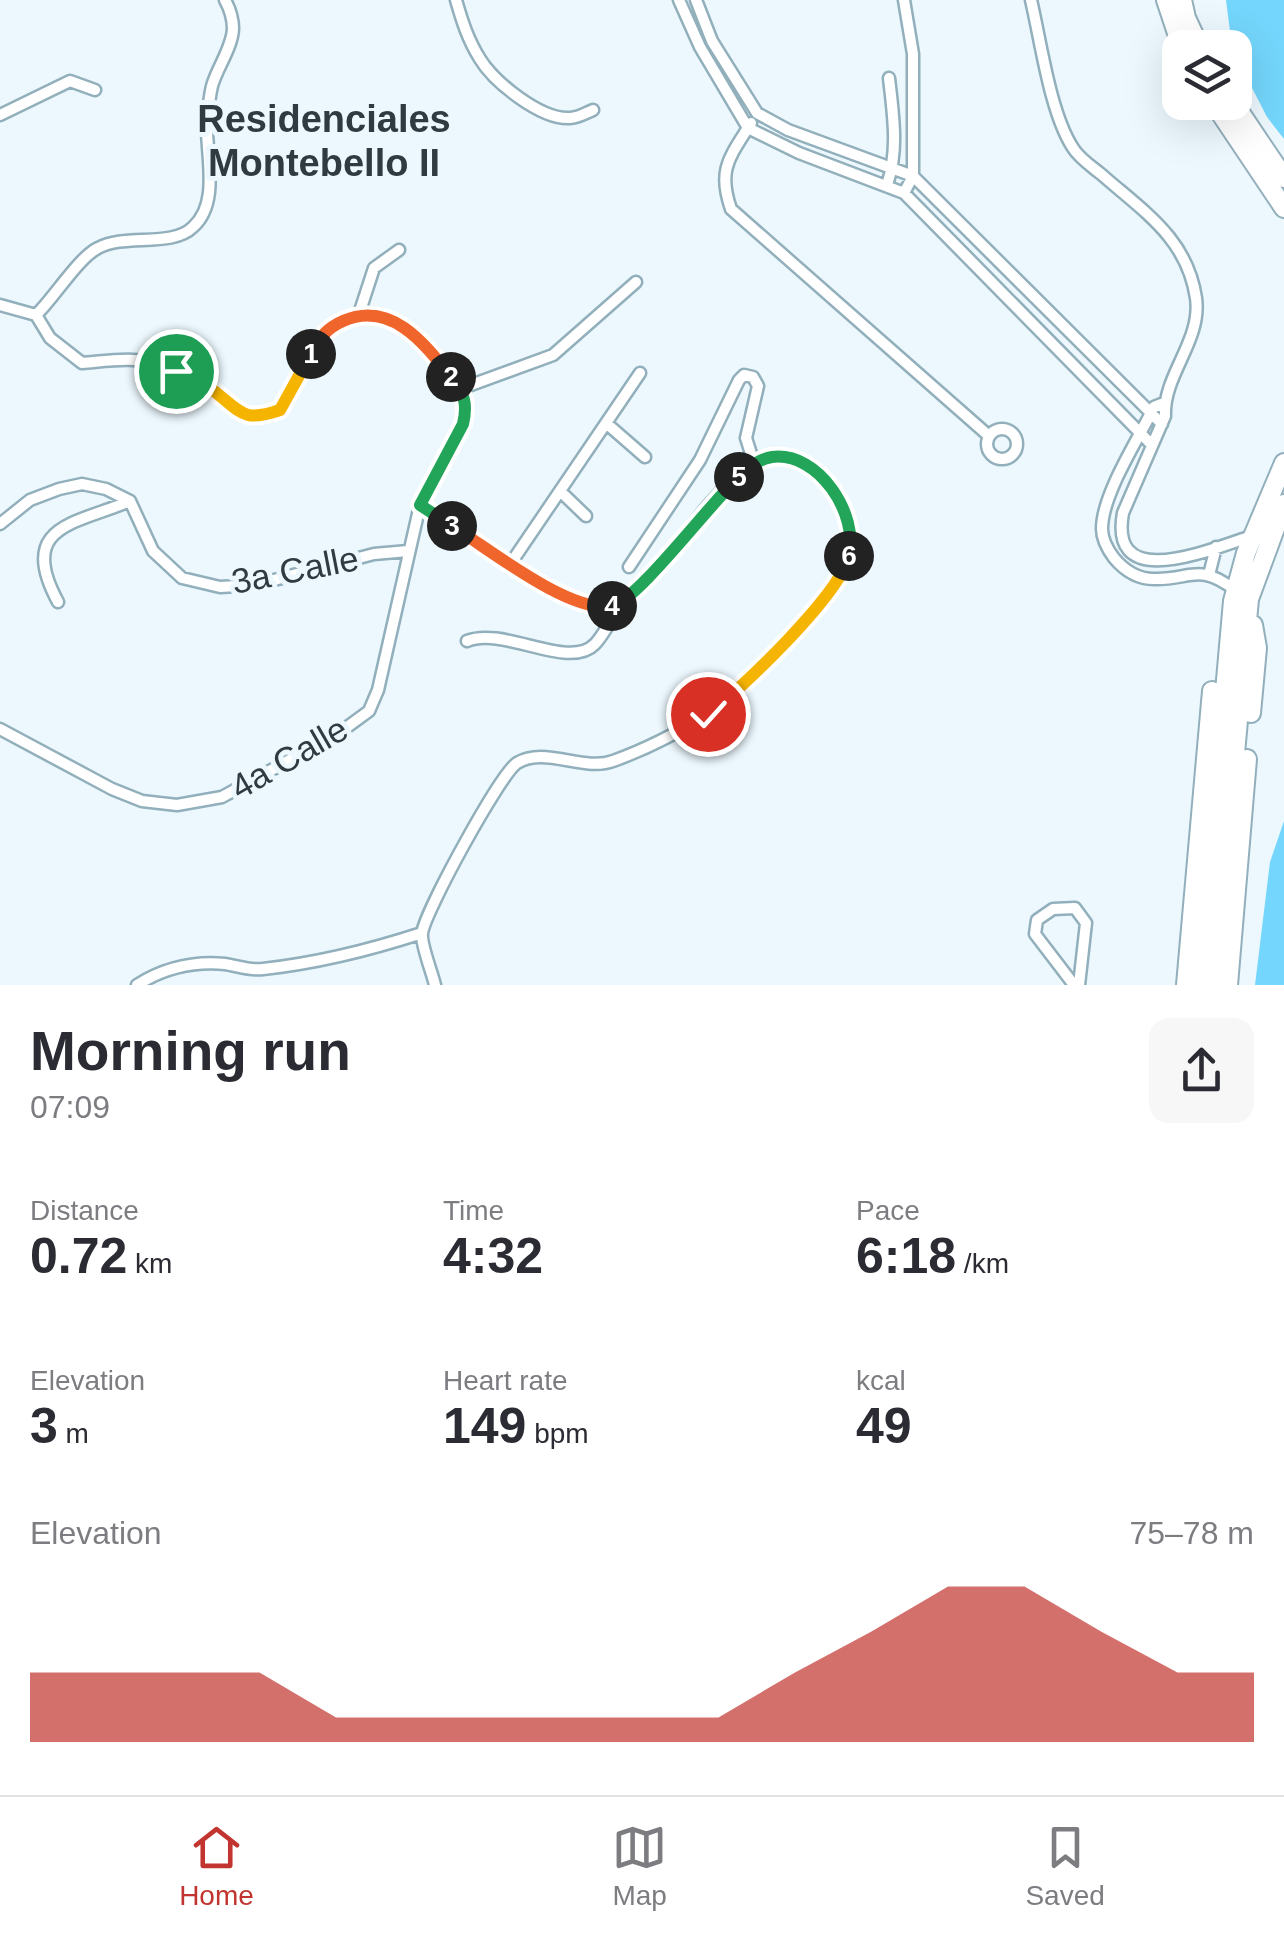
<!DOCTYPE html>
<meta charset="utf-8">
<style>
:root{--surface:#fff;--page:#f7f7f7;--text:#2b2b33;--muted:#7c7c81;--line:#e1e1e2;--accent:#c2342f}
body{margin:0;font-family:Helvetica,sans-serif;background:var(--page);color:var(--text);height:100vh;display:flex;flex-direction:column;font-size:38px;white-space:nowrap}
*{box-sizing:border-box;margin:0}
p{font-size:32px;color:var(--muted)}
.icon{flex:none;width:55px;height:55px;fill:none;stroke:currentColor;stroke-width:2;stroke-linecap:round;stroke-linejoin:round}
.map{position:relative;height:985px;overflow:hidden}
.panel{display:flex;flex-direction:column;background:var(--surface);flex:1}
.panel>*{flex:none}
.controls{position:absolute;left:1162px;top:30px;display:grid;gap:20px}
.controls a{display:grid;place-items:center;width:90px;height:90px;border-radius:20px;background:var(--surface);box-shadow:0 10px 40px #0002;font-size:50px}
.pin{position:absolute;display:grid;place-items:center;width:85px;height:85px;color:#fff;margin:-42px;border:5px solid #fff;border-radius:50%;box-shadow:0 2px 10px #0007}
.km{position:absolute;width:50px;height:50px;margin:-25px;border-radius:50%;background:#222;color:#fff;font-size:28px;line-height:50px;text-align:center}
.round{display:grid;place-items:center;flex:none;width:105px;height:105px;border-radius:20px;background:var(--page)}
.overview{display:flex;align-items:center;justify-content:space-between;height:170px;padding:0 30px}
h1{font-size:55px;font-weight:700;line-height:75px}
.figures{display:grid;grid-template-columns:repeat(3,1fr);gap:15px;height:170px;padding:10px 30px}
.figures div{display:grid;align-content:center}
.figures b{font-size:50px;font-weight:700}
.figures small{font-size:28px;font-weight:400}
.figures p{font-size:28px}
.chart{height:280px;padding:20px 30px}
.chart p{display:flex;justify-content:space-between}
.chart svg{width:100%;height:180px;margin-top:10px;fill:var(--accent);opacity:.7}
.menu{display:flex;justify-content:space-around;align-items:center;height:140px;border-top:2px solid var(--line);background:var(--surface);font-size:28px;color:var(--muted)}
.menu a{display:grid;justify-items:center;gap:5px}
.menu .on{color:var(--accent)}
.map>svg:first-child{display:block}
.forest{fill:#74d6fc}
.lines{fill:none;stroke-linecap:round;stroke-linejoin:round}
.street-casing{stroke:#92afbc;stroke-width:15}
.highway-casing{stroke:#92afbc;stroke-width:22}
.street{stroke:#fff;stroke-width:10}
.highway{stroke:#fff;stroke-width:18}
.split-1-casing{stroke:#fff;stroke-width:20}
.split-2-casing{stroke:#fff;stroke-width:20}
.split-3-casing{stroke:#fff;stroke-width:20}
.split-4-casing{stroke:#fff;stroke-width:20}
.split-5-casing{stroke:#fff;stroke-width:20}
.split-6-casing{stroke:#fff;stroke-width:20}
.split-7-casing{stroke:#fff;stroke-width:20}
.split-1{stroke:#f5b400;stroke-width:12}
.split-2{stroke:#f0652b;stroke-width:12}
.split-3{stroke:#22a559;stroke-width:12}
.split-4{stroke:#f0652b;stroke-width:12}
.split-5{stroke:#22a559;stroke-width:12}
.split-6{stroke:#22a559;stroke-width:12}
.split-7{stroke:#f5b400;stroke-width:12}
.labels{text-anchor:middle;stroke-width:10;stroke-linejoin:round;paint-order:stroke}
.street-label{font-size:35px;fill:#2f3b40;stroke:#ecf8fe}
.neighbourhood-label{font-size:38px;font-weight:bold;fill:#2f3b40;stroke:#ecf8fe}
</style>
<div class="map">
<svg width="1284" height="985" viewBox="0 0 1284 985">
<rect width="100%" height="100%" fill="#ecf8fe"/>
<path class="forest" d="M1226 0H1284V139L1267 117 1235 55V48L1232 47Z
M1284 821V985H1255L1270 862Z"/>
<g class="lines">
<defs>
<path id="street" d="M456 0C462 21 468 40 480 59 494 82 541 120 570 118 578 118 586 113 593 110
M679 0 700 47 748 128 799 153 904 193 1152 445
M696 0 712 41 757 113 788 130 913 176 1162 424
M904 0 913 54V176L904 193
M1031 0C1041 42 1050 113 1073 148 1079 158 1091 166 1101 174 1144 212 1187 238 1196 298 1202 341 1163 375 1165 416L1123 513C1108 595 1213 548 1252 536
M0 115 70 81 95 90
M751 123C730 157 717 169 731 209L989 436
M887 185C899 150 893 114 889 78
M0 305 36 315
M359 314 374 268 399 250
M36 315C54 298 78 258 98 248 125 233 172 248 193 227 220 203 206 156 207 124 208 112 209 98 212 86 217 68 232 48 233 29 233 18 230 9 225 0
M460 389 553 355 636 282
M1164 403 1154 407C1138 440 1102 494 1102 529 1102 540 1108 550 1114 558 1124 570 1138 579 1154 579 1191 580 1198 562 1235 590
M606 423 645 457
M987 444a15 15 0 1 1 30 0a15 15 0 1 1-30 0Z
M560 491 586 516
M420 505C457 529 565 606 603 608 660 609 722 431 797 462 815 469 830 484 840 502 846 514 854 530 852 545 852 551 849 561 847 566 833 598 738 696 708 714 679 732 644 750 613 761 583 772 545 746 517 763 500 774 423 915 422 934 421 945 432 972 435 985
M0 524 30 500 59 489 82 484 106 489 130 501 153 551 182 578 220 587 255 585 374 554 408 551
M511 563 640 373
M629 567 700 460 739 380 744 375 753 377 758 386 746 438 754 463
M1209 575 1216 547
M58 602C16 525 76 524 130 501
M467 641C504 626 569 671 595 644 605 633 613 617 620 604
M0 729 112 789 142 801 177 805 222 797 339 733 369 711 378 690 420 505 463 424C465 417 468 409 466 401 461 377 410 326 387 317 369 310 350 315 335 324 307 340 298 385 280 409 240 424 240 408 211 389 196 380 178 371 161 365 135 356 108 361 82 363L50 338 36 315
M137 985C164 968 193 961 225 964 238 966 251 971 263 969 318 963 370 950 422 933
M1074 985 1035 934 1037 920 1053 909 1075 908 1086 923 1079 985"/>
<path id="highway" d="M1166 0 1182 48
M1182 0 1186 18 1200 48
M1213 102 1284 208
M1233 102 1284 178
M1251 713 1257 648 1253 625
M1186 985 1212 691
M1199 985 1233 601 1246 553 1284 463
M1214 985 1249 599 1284 504
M1228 985 1247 759"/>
</defs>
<use href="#street" class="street-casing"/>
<use href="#highway" class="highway-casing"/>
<use href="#street" class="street"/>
<use href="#highway" class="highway"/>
</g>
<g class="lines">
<defs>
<path id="split-1" d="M176 371C188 378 203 383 214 391 241 412 243 423 280 410L311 354"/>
<path id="split-2" d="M311 354C319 338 327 328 343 321 391 300 424 343 451 377"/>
<path id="split-3" d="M451 377C464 394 468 403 463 424L420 505 452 526"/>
<path id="split-4" d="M452 526C488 548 570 614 612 606"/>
<path id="split-5" d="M612 606C637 601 712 501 739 477"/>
<path id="split-6" d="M739 477C749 468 758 459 772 457 819 451 859 515 849 556"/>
<path id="split-7" d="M708 714C742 689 840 594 849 556"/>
</defs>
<use href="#split-1" class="split-1-casing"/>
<use href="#split-2" class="split-2-casing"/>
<use href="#split-3" class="split-3-casing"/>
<use href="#split-4" class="split-4-casing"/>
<use href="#split-5" class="split-5-casing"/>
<use href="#split-6" class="split-6-casing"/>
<use href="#split-7" class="split-7-casing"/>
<use href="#split-1" class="split-1"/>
<use href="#split-2" class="split-2"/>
<use href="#split-3" class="split-3"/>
<use href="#split-4" class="split-4"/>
<use href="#split-5" class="split-5"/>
<use href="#split-6" class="split-6"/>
<use href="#split-7" class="split-7"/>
</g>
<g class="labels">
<g class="street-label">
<text transform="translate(295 570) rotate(-11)" y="12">3a Calle</text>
<text transform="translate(289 758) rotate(-30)" y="12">4a Calle</text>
</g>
<g class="neighbourhood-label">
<text x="324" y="132">Residenciales<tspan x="324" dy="44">Montebello II</tspan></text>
</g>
</g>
</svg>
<div class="controls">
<a><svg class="icon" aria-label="layers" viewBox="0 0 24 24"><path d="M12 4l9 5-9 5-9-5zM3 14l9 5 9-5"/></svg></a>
</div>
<div class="pin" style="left:176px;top:371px;background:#1e9e55"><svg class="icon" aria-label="arrive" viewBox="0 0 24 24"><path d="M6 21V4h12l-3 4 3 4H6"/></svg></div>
<div class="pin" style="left:708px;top:714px;background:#d93025"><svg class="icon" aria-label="check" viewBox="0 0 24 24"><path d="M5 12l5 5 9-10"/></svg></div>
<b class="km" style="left:311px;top:354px">1</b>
<b class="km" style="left:451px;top:377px">2</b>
<b class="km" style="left:452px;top:526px">3</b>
<b class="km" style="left:612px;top:606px">4</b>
<b class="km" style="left:739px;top:477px">5</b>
<b class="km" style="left:849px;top:556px">6</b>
</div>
<section class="panel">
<div class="overview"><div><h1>Morning run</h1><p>07:09</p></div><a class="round"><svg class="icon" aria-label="share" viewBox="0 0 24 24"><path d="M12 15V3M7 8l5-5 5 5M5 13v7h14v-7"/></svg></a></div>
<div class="figures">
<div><p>Distance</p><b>0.72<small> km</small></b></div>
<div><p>Time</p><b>4:32</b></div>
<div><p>Pace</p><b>6:18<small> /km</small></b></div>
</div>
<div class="figures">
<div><p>Elevation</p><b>3<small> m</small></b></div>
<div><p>Heart rate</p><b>149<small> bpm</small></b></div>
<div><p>kcal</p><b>49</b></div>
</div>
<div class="chart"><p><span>Elevation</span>75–78 m</p>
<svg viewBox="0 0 160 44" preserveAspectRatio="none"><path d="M0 44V27L10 27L20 27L30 27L40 38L50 38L60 38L70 38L80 38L90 38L100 27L110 17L120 6L130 6L140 17L150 27L160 27V44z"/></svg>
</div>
</section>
<nav class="menu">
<a class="on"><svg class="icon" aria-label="home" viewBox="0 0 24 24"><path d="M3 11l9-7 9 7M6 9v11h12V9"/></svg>Home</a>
<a><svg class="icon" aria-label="map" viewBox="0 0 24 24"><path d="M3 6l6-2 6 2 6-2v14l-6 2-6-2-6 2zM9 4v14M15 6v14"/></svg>Map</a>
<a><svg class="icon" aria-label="saved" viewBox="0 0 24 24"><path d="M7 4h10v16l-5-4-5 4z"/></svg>Saved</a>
</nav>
